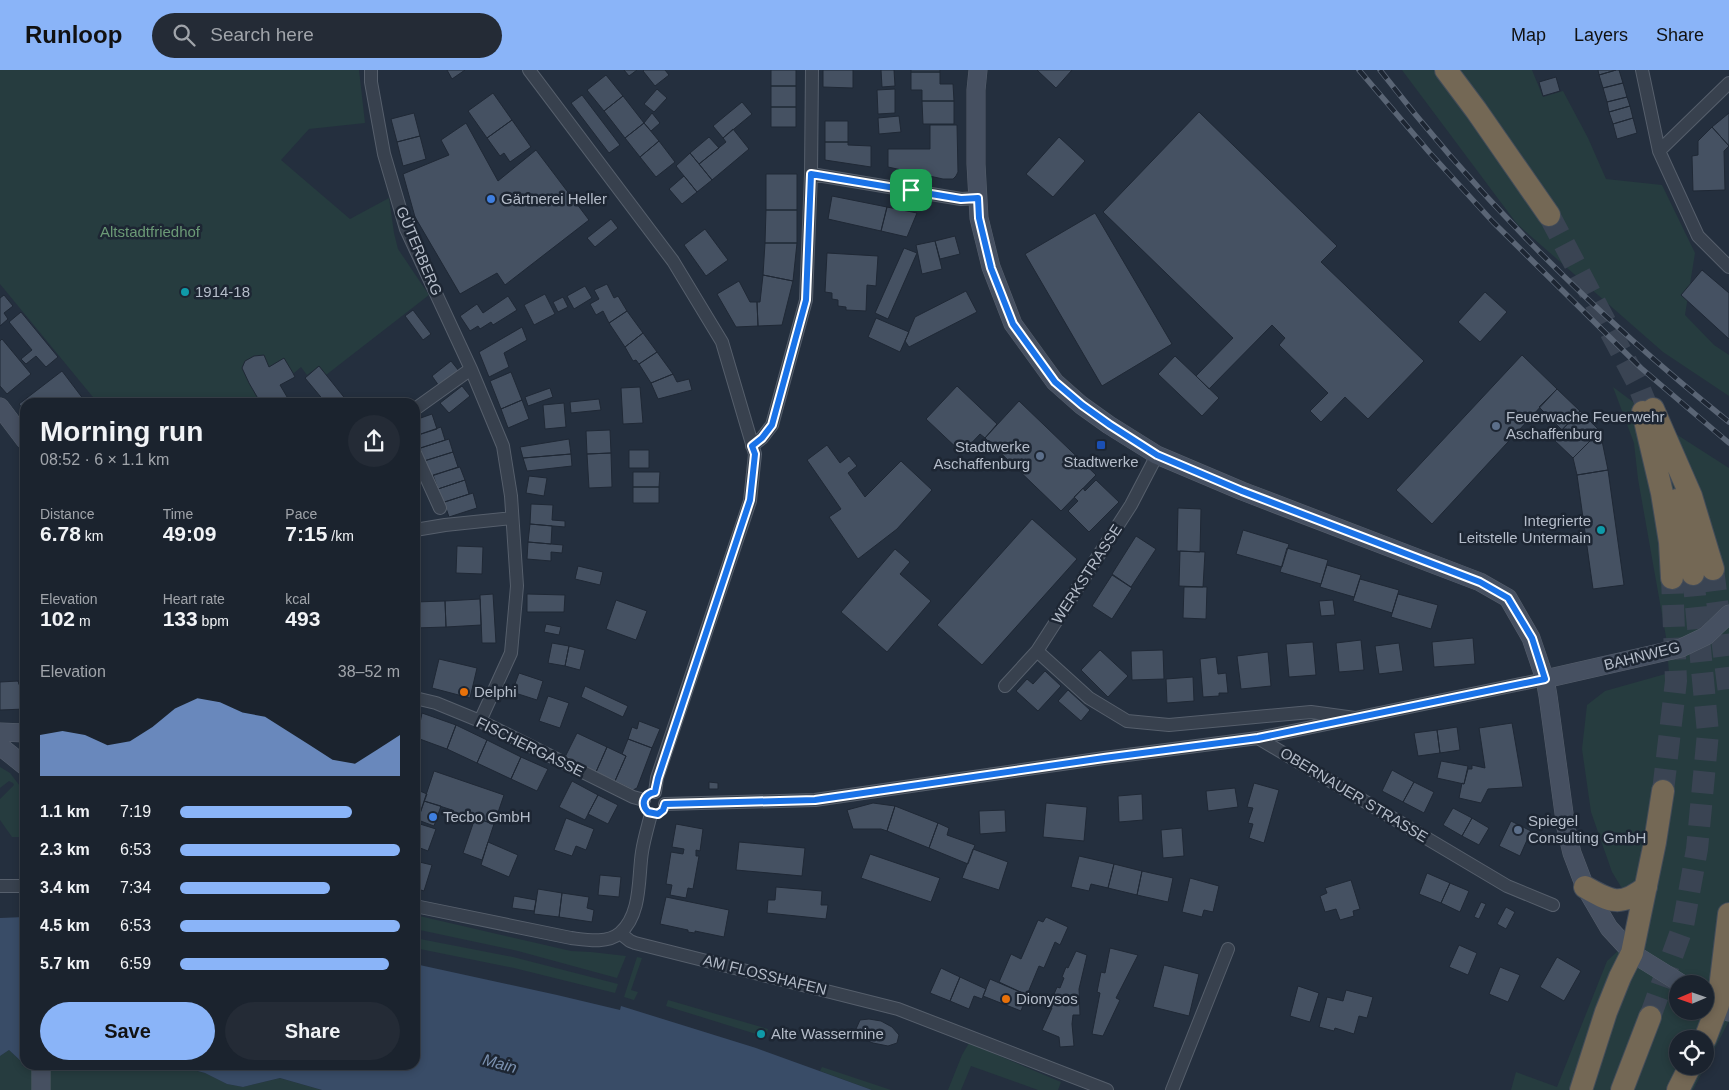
<!DOCTYPE html>
<meta charset="utf-8">
<style>
:root{--surface:#1b232e;--page:#242b36;--text:#f1f3f6;--muted:#a0a4aa;--line:#39404a;--accent:#8ab4f8}
body{margin:0;font-family:Arial,sans-serif;background:var(--page);color:var(--text);height:100vh;display:flex;flex-direction:column;font-size:19px;white-space:nowrap}
*{box-sizing:border-box;margin:0}
p{font-size:16px;color:var(--muted)}
.icon{flex:none;width:28px;height:28px;fill:none;stroke:currentColor;stroke-width:2;stroke-linecap:round;stroke-linejoin:round}
.map{position:relative;flex:1;overflow:hidden}
.panel{position:absolute;left:20px;top:328px;width:400px;height:672px;display:flex;flex-direction:column;background:var(--surface);border-radius:15px;box-shadow:0 2px 8px #0003,0 0 0 1px var(--line)}
.panel>*{flex:none}
.needle{width:32px;rotate:268deg}
.controls{position:absolute;left:1669px;top:905px;display:grid;gap:10px}
.controls a{display:grid;place-items:center;width:45px;height:45px;border-radius:50%;background:var(--surface);box-shadow:0 2px 8px #0003,0 0 0 1px var(--line);font-size:25px}
.pin{position:absolute;display:grid;place-items:center;width:42px;height:42px;color:#fff;margin:-21px;border-radius:10px;box-shadow:0 2px 8px #0006}
.round{display:grid;place-items:center;flex:none;width:52px;height:52px;border-radius:26px;background:var(--page)}
.headline{display:flex;align-items:center;justify-content:space-between;height:85px;padding:0 20px}
h1{font-size:28px;font-weight:800;line-height:38px}
.stats{display:grid;grid-template-columns:repeat(3,1fr);gap:8px;height:85px;padding:5px 20px}
.stats div{display:grid;align-content:center}
.stats b{font-size:21px;font-weight:800}
.stats small{font-size:14px;font-weight:400}
.stats p{font-size:14px}
.chart{height:140px;padding:10px 20px}
.chart p{display:flex;justify-content:space-between}
.chart svg{width:100%;height:90px;margin-top:5px;fill:var(--accent);opacity:.7}
.primary-button{display:flex;gap:10px;margin-top:auto;padding:10px 20px}
.primary-button a{flex:1;height:58px;border-radius:30px;background:var(--accent);color:#111;font-size:20px;font-weight:800;line-height:58px;text-align:center}
.primary-button a+a{background:var(--page);color:var(--text)}
ul{padding:0 20px;list-style:none;font-size:16px}
li{display:grid;grid-template-columns:80px 60px 1fr;align-items:center;height:38px}
li i{height:12px;border-radius:6px;background:var(--accent)}
header{display:flex;align-items:center;gap:30px;box-sizing:border-box;height:70px;padding:0 25px;background:var(--accent);color:#111}
header strong{font-size:24px}
nav{display:flex;gap:28px;margin-inline-start:auto;font-size:18px}
.search{width:350px;height:45px;background:var(--page);display:flex;align-items:center;gap:12px;box-sizing:border-box;padding:0 18px;border-radius:28px;color:var(--muted);font-size:19px}
.map>svg:first-child{display:block}
.green{fill:#263c3f;fill-rule:evenodd}
.water{fill:#394c67}
.pier{fill:#242f3e}
.building{fill:#455162;stroke:#1f2835}
.lines{fill:none;stroke-linecap:round;stroke-linejoin:round}
.highway-tunnel{stroke:#3a4453;stroke-width:22;stroke-dasharray:22 11;stroke-linecap:butt}
.street-casing{stroke:#565f6c;stroke-width:14}
.secondary-casing{stroke:#565f6c;stroke-width:19}
.highway-casing{stroke:#434c59;stroke-width:24}
.street{stroke:#38414e;stroke-width:12}
.secondary{stroke:#465061;stroke-width:18}
.highway{stroke:#746855;stroke-width:22}
.rail-casing{stroke:#5a6575;stroke-width:5.5}
.rail{stroke:#1d2633;stroke-width:4;stroke-dasharray:11;stroke-linecap:butt}
.route-casing{stroke:#fff;stroke-width:10}
.route{stroke:#1a73e8;stroke-width:6}
.shop-dot{fill:#3f7fe0;stroke:#1d2633;stroke-width:2}
.culture-dot{fill:#0f9aa8;stroke:#1d2633;stroke-width:2}
.service-dot{fill:#5c6f8a;stroke:#1d2633;stroke-width:2}
.transit-dot{fill:#1a4fb4;stroke:#1d2633;stroke-width:2}
.food-dot{fill:#e8710a;stroke:#1d2633;stroke-width:2}
.labels{text-anchor:middle;stroke-width:5;stroke-linejoin:round;paint-order:stroke}
.poi-label{font-size:15px;fill:#b4bcc9;stroke:#1d2633;text-anchor:start}
.park-label{font-size:15px;fill:#6b9a76;stroke:#1d2633}
.street-label{font-size:15px;fill:#b4bcc9;stroke:#1d2633}
.water-label{font-size:16px;font-style:italic;fill:#7c92b1;stroke:#1d2633}
</style>
<header>
<strong>Runloop</strong>
<div class="search"><svg class="icon" aria-label="search" viewBox="0 0 24 24"><circle cx="10" cy="10" r="6"/><path d="M15 15l6 6"/></svg>Search here</div>
<nav><a>Map</a><a>Layers</a><a>Share</a></nav>
</header>
<div class="map">
<svg width="1729" height="1020" viewBox="0 0 1729 1020">
<rect width="100%" height="100%" fill="#242f3e"/>
<path class="green" d="M0 0H359L365 53 309 59 281 90 350 149 389 128 394 163 398 179 429 225 326 305 319 296 307 305 301 297 280 315 290 332H97L0 214Z
M1402 0H1532L1543 27 1563 21 1588 68 1606 109 1662 115 1695 183 1685 245 1714 275 1729 285V326L1663 282 1517 154Z
M1613 317 1679 366 1729 398V951L1693 1020H1511L1516 1002 1557 1017 1607 891 1645 856 1612 802 1591 742 1582 679 1587 635 1605 621 1669 603 1666 567 1638 409 1634 373ZM1678 914H1705V941H1678ZM1678 969H1705V996H1678Z
M0 697 10 703 20 716 23 767H12L0 750V729L14 715 13 713 9 711 0 718Z
M415 845 571 881 591 882 626 886 617 908 518 881 415 859Z
M415 868 513 887 618 914 615 923 514 898 415 878Z
M637 887 642 888 631 920 638 922 634 930 624 927Z
M668 930 768 959 766 967 666 936Z
M969 973 1061 1012 1058 1020H1038L971 996 961 1020H948L962 985Z
M9 980 25 995 67 997 70 995H176L205 1003 227 1014 243 1017 280 1008 322 1020H0V986Z
M822 997 891 1020H872L820 1001Z"/>
<path class="water" d="M25 847 24 994 9 980 0 986V848Z
M415 894 557 925 620 940 621 936 756 978 872 1020H322L280 1008 243 1017 227 1014 205 1003 176 995H415Z"/>
<path class="pier" d="M23 845H25V995H27L25 997 22 995Z"/>
<path class="building" d="M447 0H465L452 9Z
M624 0H637L629 6Z
M644 0H665L669 5 655 16 643 1Z
M771 0H796V16H771Z
M823 0H853V18L823 17Z
M881 0H894L895 16 882 17Z
M911 0H940V2H911Z
M1037 0H1072L1056 18Z
M1598 0H1616L1599 5Z
M1616 0H1619L1623 13 1603 18 1599 5Z
M911 2H940V14H953L954 31H922V20H911Z
M606 5 623 26 604 41 587 20Z
M1556 7 1560 21 1543 26 1539 12Z
M1623 13 1627 27 1607 32 1603 18Z
M771 16H796V37H771Z
M657 19 667 28 654 42 644 34Z
M895 19V43L878 44 877 20Z
M493 23 512 50 487 68 468 41Z
M582 25 620 75 609 83 571 33Z
M623 26 644 53 625 68 604 41Z
M1627 27 1630 36 1609 42 1607 32Z
M922 31H954V54H923Z
M742 32 752 44 723 68 713 56Z
M1630 36 1633 48 1613 54 1609 42Z
M771 37H796V57H771Z
M1199 42 1337 176 1321 192 1424 291 1368 349 1345 327 1321 352 1310 341 1328 323 1279 275 1285 268 1272 255 1209 319 1196 306 1233 268 1103 142Z
M414 43 420 66 397 72 391 49Z
M652 43 660 53 651 61 644 53Z
M1729 43V76L1712 57Z
M899 46 901 62 879 64 878 48Z
M1633 48 1637 63 1617 69 1613 54Z
M512 50 531 77 510 92 504 83 500 86 487 68Z
M825 51H848V72H825Z
M466 53 498 111 536 80 589 150 505 215 497 203 460 224 415 147 403 104 449 85 441 70Z
M644 53 659 71 640 87 625 68Z
M930 55H957L958 102 956 106 953 109H943L888 97V79H930Z
M1712 57 1729 76 1724 81 1725 120 1693 121 1692 86 1698 85V71Z
M733 59 749 79 712 110 699 94 726 72 723 68Z
M420 66 426 89 403 96 397 72Z
M709 67 719 78 699 94 690 83Z
M1059 67 1085 91 1053 127 1026 104Z
M659 71 675 92 656 107 640 87Z
M825 72H848V75L871 76V97L825 90Z
M690 83 712 110 697 122 676 96Z
M766 104H797V140H766Z
M684 106 697 122 682 134 669 119Z
M832 126 887 137 881 161 828 149Z
M887 137 917 143 907 167 881 161Z
M766 140H797V173H765Z
M1095 143 1172 274 1102 316 1025 184Z
M611 149 618 158 595 177 587 168Z
M705 159 728 190 706 206 684 175Z
M955 166 960 184 940 189 935 171Z
M935 171 942 199 922 204 916 175Z
M765 173H797L793 211 763 205Z
M904 178 917 183 888 249 875 243Z
M827 183 878 186 876 216 867 215 866 241 846 240V237L838 236V230L832 229V223L825 222Z
M1702 200 1729 223V269L1681 225Z
M763 205 793 211 782 255 758 256 757 232H760Z
M739 211 750 232H757L758 256 736 257 717 224Z
M607 214 614 228 618 226 627 241 609 253 603 241 596 245 590 234 599 229 594 220Z
M585 216 592 228 574 239 567 226Z
M966 221 977 242 909 277 905 271 915 247Z
M1485 222 1507 242 1480 272 1458 252Z
M545 224 555 244 534 255 524 235Z
M4 225 13 236 4 243 8 249 0 256V228Z
M508 226 517 240 493 255 491 252 480 259 478 256 470 261 460 246 477 234 483 243Z
M563 227 568 237 558 242 553 232Z
M413 240 431 264 423 270 405 246Z
M627 241 643 263 625 277 609 253Z
M21 242 58 287 46 297 36 286 26 294 21 289 32 280 9 252Z
M876 248 909 262 900 282 868 267Z
M522 257 527 270 504 283 509 297 489 307 479 282Z
M643 263 657 282 639 294 636 290 633 291 625 277Z
M2 269 31 304 7 324 0 316V271Z
M657 282 673 304 651 313 639 294Z
M264 285 269 297 284 288 293 303 295 307 280 315 290 332H260L249 313 242 298 245 291 254 286Z
M1522 285 1557 319 1432 454 1396 420Z
M1175 286 1219 328 1202 346 1158 304Z
M451 291 459 301 439 316 432 306Z
M319 296 347 331 345 332H325L305 308Z
M62 301 84 330 81 332H25V342L19 334Z
M511 302 522 330 501 339 490 311Z
M673 304 677 312 689 309 692 320 658 329 651 313Z
M462 316 470 326 449 343 440 333Z
M957 316 997 354 985 368 980 364 962 383 926 349Z
M640 317 643 353 623 354 621 318Z
M550 318 553 327 528 336 525 327Z
M1557 319 1580 341 1562 360 1539 337Z
M599 329 601 340 571 343 570 332Z
M522 330 529 349 508 358 501 339Z
M1019 331 1096 405 1061 441 985 368Z
M564 333 566 357 545 359 543 335Z
M1580 341 1600 361 1573 388 1553 369Z
M432 344 437 359 415 366V350Z
M441 357 445 370 418 379 415 366Z
M610 360 611 383 587 384 586 361Z
M1600 361 1608 400 1577 405 1573 388Z
M449 369 453 382 424 391 420 378Z
M569 369 571 384 523 388 520 377Z
M827 375 840 393 849 386 857 396 848 403 865 427 901 391 932 420 897 459 858 489 829 447 841 439 807 390Z
M629 380H649V398H629Z
M453 382 458 397 429 407 424 391Z
M611 383 612 417 589 418 587 384Z
M571 384 572 396 527 401 523 388Z
M460 397 465 410 438 419 433 405Z
M1608 400 1624 515 1593 519 1577 405Z
M633 402H660L659 417H633Z
M529 406 547 408 544 426 526 423Z
M465 410 469 424 442 433 438 419Z
M1096 410 1119 432 1089 462 1068 441 1078 431 1074 427 1083 418 1085 421Z
M633 417H659V433H633Z
M473 423 477 438 449 447 444 432Z
M531 434 553 435 552 450 565 451V457L530 454Z
M1178 438 1201 439 1200 482 1177 481Z
M1032 449 1077 489 982 595 937 555Z
M530 454 552 456 551 474 528 472Z
M1243 460 1289 474 1282 497 1236 484Z
M1136 466 1156 479 1131 517 1112 504Z
M528 472 563 475 562 483 551 482V491L527 489Z
M457 476 483 477 482 504 456 503Z
M1287 478 1328 490 1321 514 1280 502Z
M895 479 910 492 900 504 931 531 887 582 841 542Z
M1180 481 1205 482 1203 517 1179 516Z
M1327 495 1361 505 1354 527 1320 517Z
M578 496 603 502 600 515 575 509Z
M1112 505 1132 518 1112 549 1092 536Z
M1360 509 1399 520 1392 543 1353 531Z
M1184 517H1207L1206 549 1183 548Z
M493 524 496 573H482L480 525Z
M527 524 565 525 564 542H527Z
M1398 524 1438 535 1431 559 1391 547Z
M480 529 481 555 446 557 445 531Z
M616 530 647 541 636 570 606 559Z
M1333 530 1335 545 1321 546 1319 531Z
M445 531 446 557 415 558V532Z
M546 554 561 557 559 565 544 562Z
M1473 568 1475 594 1434 597 1432 572Z
M1361 570 1364 600 1339 602 1336 573Z
M1313 572 1316 605 1289 607 1286 574Z
M552 573 569 576 565 596 548 593Z
M1399 573 1403 601 1379 604 1375 576Z
M569 576 585 580 580 600 565 596Z
M1100 580 1128 606 1108 627 1081 600Z
M1163 580 1164 609 1132 610 1131 581Z
M1268 582 1271 616 1241 619 1237 586Z
M1216 587 1218 604 1226 603 1228 623H1219V626L1203 627 1200 589Z
M439 589 477 598 470 628 432 618Z
M1045 601 1061 616 1038 641 1016 621 1027 609 1033 614Z
M519 603 543 611 537 630 512 622Z
M25 607V630L18 611Z
M1193 607 1194 631 1167 633 1166 609Z
M18 611 25 630V639L0 640V612Z
M585 616 628 636 623 647 581 627Z
M1068 620 1090 640 1081 651 1058 631Z
M548 626 569 633 560 658 539 651Z
M422 643 456 655 447 679 417 668Z
M415 650 420 651 416 676H415Z
M639 651 660 659 652 678 628 669 632 657 637 659Z
M1512 653 1523 717 1488 719 1481 733 1459 728 1462 713 1464 714 1468 699H1472V695L1485 698 1479 658Z
M456 655 487 670 477 693 447 679Z
M1457 657 1460 680 1440 683 1437 660Z
M1437 660 1440 683 1418 686 1414 663Z
M577 663 607 677 596 702 565 687Z
M628 669 652 678 637 718 633 720 615 711 626 686 622 684Z
M487 670 521 687 511 709 477 693Z
M607 677 626 686 615 711 596 702Z
M521 687 548 699 537 721 511 709Z
M1441 691 1468 696 1464 714 1437 708Z
M1392 700 1414 712 1403 732 1382 721Z
M434 701 504 725 494 754 469 746 467 753 450 747 452 740 424 731Z
M572 711 598 725 585 750 559 737Z
M709 712 718 713V719H709Z
M1414 712 1434 722 1424 743 1403 732Z
M1254 713 1279 720 1264 773 1249 768 1253 754 1248 753 1253 738 1247 737Z
M1235 718 1238 737 1208 741 1206 721Z
M415 719 427 724 419 746 415 745Z
M1142 724 1143 750 1119 752 1118 726Z
M598 725 618 735 608 754 588 744Z
M424 731 441 736 434 756 418 750Z
M873 733 895 736 887 761 881 759H853L847 740Z
M1046 733 1087 737 1084 771 1043 767Z
M895 736 938 753 929 778 887 761Z
M1453 738 1472 748 1462 766 1443 755Z
M1005 740 1006 762 980 764 979 741Z
M475 748 494 754 482 790 463 783Z
M566 748 594 759 586 780 576 776 572 786 554 780Z
M1472 748 1489 758 1479 775 1462 766Z
M1511 751 1531 761 1520 786 1499 776Z
M938 753 949 758 947 765 975 775 968 794 929 778Z
M420 754 436 759 428 781 415 776V771Z
M676 754 703 759 700 781 696 780V786H699L693 819 688 818 686 828 670 825 672 815 666 814 671 782 683 784 684 779 672 777Z
M1182 758 1184 786 1163 788 1161 760Z
M488 772 518 785 509 807 481 795Z
M739 772 805 778 802 806 736 800Z
M973 779 1008 792 999 820 962 808Z
M870 784 940 808 931 832 861 808Z
M1079 786 1114 794 1108 818 1091 814 1089 821 1071 817Z
M415 791 432 795 424 821 415 818Z
M1114 794 1142 801 1137 825 1108 818Z
M1142 801 1173 808 1168 832 1137 825Z
M1427 803 1450 813 1441 833 1419 824Z
M600 805 621 807 619 827 598 825Z
M1190 808 1219 816 1213 842 1204 840 1202 847 1182 842Z
M1351 810 1360 839 1353 841 1354 846 1340 850 1336 839 1325 842 1320 826 1327 823 1325 818Z
M1450 813 1469 821 1460 842 1441 833Z
M776 817 822 821 821 835H828L826 849 767 843 768 830H775Z
M538 819 562 823 559 847 534 844Z
M562 823 589 827 587 838 594 840 592 852 559 847Z
M514 826 536 830 534 841 512 838Z
M666 827 729 840 724 867 695 861V863L688 862V860L660 854Z
M1481 832 1486 834 1479 849 1474 847Z
M1506 837 1515 842 1506 859 1497 854Z
M1046 847 1068 857 1060 875 1055 872 1044 898 1039 896 1027 925 999 912 1011 884 1021 889 1038 850 1043 852Z
M1459 875 1477 883 1468 905 1449 897Z
M1110 878 1138 885 1116 928 1120 930 1103 966 1092 964 1100 923 1097 922 1101 902 1105 903Z
M1076 881 1087 885 1079 919 1080 945H1073L1072 954 1074 976 1060 977 1059 967 1042 960 1052 938 1049 936 1057 917 1060 918 1064 908 1062 907 1066 897 1068 898Z
M1557 887 1581 901 1564 931 1540 917Z
M1164 895 1199 904 1189 946 1153 937Z
M1500 897 1520 905 1508 932 1489 924Z
M941 898 960 907 950 931 930 923Z
M960 907 986 919 982 929 974 926 969 939 950 931Z
M990 909 1027 925 1021 941 983 926Z
M1298 916 1319 923 1310 952 1290 946Z
M1346 920 1373 927 1367 948 1359 946 1354 964 1335 958 1334 961 1319 957 1327 927 1343 931Z
M869 949 881 951 892 957 899 965 897 973 888 976 873 973 861 968 856 959 860 950Z"/>
<g class="lines">
<path class="highway-tunnel" d="M1549 145 1637 312 1648 339
M1713 499 1729 623
M1663 721 1676 611 1672 508
M1650 947 1683 856 1697 779 1708 663 1693 504"/>
<defs>
<path id="street" d="M371 0V12L384 84 406 159 471 299 503 376 511 426 517 516 511 583 480 651
M529 0 673 191 722 272 755 384 750 431 657 708 655 722
M1642 0 1659 81 1698 166 1729 197
M1659 81 1729 13
M811 104 961 129 978 128
M415 339 471 299
M752 376 762 368 772 355 806 230 811 104 812 0
M415 383 440 438
M415 460 445 455 512 448
M1037 581 1089 628 1127 651 1169 655 1311 642 1355 648
M1005 616 1037 581 1131 435 1157 385
M415 628 436 633 480 651 633 727 644 730
M1258 668 1545 609
M665 734 815 730 1104 688 1258 668 1507 816 1553 835
M0 816H25
M415 836 571 868C587 870 607 874 620 863 642 844 638 807 642 782 644 769 648 756 651 744
M620 863 630 871 635 873 898 939 1107 1020
M1172 1020 1228 879"/>
<path id="secondary" d="M978 0 976 20V94L979 148 991 197 1013 254 1055 312 1081 335 1109 355 1157 385 1242 421 1480 512 1508 528 1531 568 1545 609 1548 626 1566 758 1572 783 1585 817 1609 858 1632 883 1682 914
M0 337 25 370
M1545 609 1681 578 1706 566 1729 544
M0 662 25 663
M0 676 25 696
M1705 928 1729 942
M41 1020V995"/>
<path id="highway" d="M1446 0 1476 40 1549 145
M1653 339 1691 426 1713 499
M1643 342 1662 423 1670 472 1672 508
M1677 430 1693 504
M1585 817C1611 832 1621 837 1646 817
M1705 969 1718 935 1729 844
M1581 1020 1606 942 1620 907 1632 883 1655 772 1663 721
M1622 1020 1650 947
M1678 1020 1690 996"/>
</defs>
<use href="#street" class="street-casing"/>
<use href="#secondary" class="secondary-casing"/>
<use href="#highway" class="highway-casing"/>
<use href="#street" class="street"/>
<use href="#secondary" class="secondary"/>
<use href="#highway" class="highway"/>
<defs>
<path id="rail" d="M1359 0 1429 82 1493 152 1641 298 1729 373
M1380 0C1481 131 1599 248 1729 352"/>
</defs>
<use href="#rail" class="rail-casing"/>
<use href="#rail" class="rail"/>
</g>
<g class="lines">
<defs>
<path id="route" d="M811 104 961 129 978 128 979 148 991 198 1013 254 1055 312 1082 335 1110 355 1157 385 1242 421 1480 512 1508 528 1532 568 1545 609 1258 668 1104 688 815 730 665 734 663 740 658 744 648 742C640 734 644 724 655 722L658 708 750 430 755 384 752 376 762 368 772 355 806 230Z"/>
</defs>
<use href="#route" class="route-casing"/>
<use href="#route" class="route"/>
</g>
<g class="shop-dot">
<circle cx="491" cy="129" r="5"/>
<circle cx="433" cy="747" r="5"/>
</g>
<g class="culture-dot">
<circle cx="185" cy="222" r="5"/>
<circle cx="1601" cy="460" r="5"/>
<circle cx="761" cy="964" r="5"/>
</g>
<g class="service-dot">
<circle cx="1496" cy="356" r="5"/>
<circle cx="1040" cy="386" r="5"/>
<circle cx="1518" cy="760" r="5"/>
</g>
<rect class="transit-dot" x="1096" y="370" width="10" height="10" rx="2.5"/>
<g class="food-dot">
<circle cx="464" cy="622" r="5"/>
<circle cx="1006" cy="929" r="5"/>
</g>
<g class="labels">
<g class="poi-label">
<text x="501" y="134">Gärtnerei Heller</text>
<text x="195" y="227">1914-18</text>
<text x="1506" y="352">Feuerwache Feuerwehr<tspan x="1506" dy="17">Aschaffenburg</tspan></text>
<text x="1030" y="382" text-anchor="end">Stadtwerke<tspan x="1030" dy="17">Aschaffenburg</tspan></text>
<text x="1101" y="397" text-anchor="middle">Stadtwerke</text>
<text x="1591" y="456" text-anchor="end">Integrierte<tspan x="1591" dy="17">Leitstelle Untermain</tspan></text>
<text x="474" y="627">Delphi</text>
<text x="443" y="752">Tecbo GmbH</text>
<text x="1528" y="756">Spiegel<tspan x="1528" dy="17">Consulting GmbH</tspan></text>
<text x="1016" y="934">Dionysos</text>
<text x="771" y="969">Alte Wassermine</text>
</g>
<g class="park-label">
<text x="150" y="167">Altstadtfriedhof</text>
</g>
<g class="street-label">
<text transform="translate(419 181) rotate(67)" y="5">GÜTERBERG</text>
<text transform="translate(1087 504) rotate(-57)" y="5">WERKSTRASSE</text>
<text transform="translate(1642 586) rotate(-14)" y="5">BAHNWEG</text>
<text transform="translate(530 677) rotate(26)" y="5">FISCHERGASSE</text>
<text transform="translate(1354 725) rotate(31)" y="5">OBERNAUER STRASSE</text>
<text transform="translate(765 905) rotate(14)" y="5">AM FLOSSHAFEN</text>
</g>
<g class="water-label">
<text transform="translate(500 993) rotate(15)" y="6">Main</text>
</g>
</g>
</svg>
<div class="controls">
<a><svg class="needle" viewBox="-14 -14 28 28"><path d="M0-13l5 13h-10z" fill="#e53935"/><path d="M0 13l5-13h-10z" fill="#a0a4aa"/></svg></a>
<a><svg class="icon" aria-label="locate" viewBox="0 0 24 24"><circle cx="12" cy="12" r="6"/><path d="M12 2v4M12 18v4M2 12h4M18 12h4"/></svg></a>
</div>
<div class="pin" style="left:911px;top:120px;background:#1e9e55"><svg class="icon" aria-label="arrive" viewBox="0 0 24 24"><path d="M6 21V4h12l-3 4 3 4H6"/></svg></div>
<section class="panel">
<div class="headline"><div><h1>Morning run</h1><p>08:52 · 6 × 1.1 km</p></div><a class="round"><svg class="icon" aria-label="share" viewBox="0 0 24 24"><path d="M12 15V3M7 8l5-5 5 5M5 13v7h14v-7"/></svg></a></div>
<div class="stats">
<div><p>Distance</p><b>6.78<small> km</small></b></div>
<div><p>Time</p><b>49:09</b></div>
<div><p>Pace</p><b>7:15<small> /km</small></b></div>
</div>
<div class="stats">
<div><p>Elevation</p><b>102<small> m</small></b></div>
<div><p>Heart rate</p><b>133<small> bpm</small></b></div>
<div><p>kcal</p><b>493</b></div>
</div>
<div class="chart"><p><span>Elevation</span>38–52 m</p>
<svg viewBox="0 0 160 44" preserveAspectRatio="none"><path d="M0 44V24L10 22L20 24L30 29L40 27L50 20L60 11L70 6L80 8L90 13L100 15L110 22L120 29L130 36L140 38L150 31L160 24V44z"/></svg>
</div>
<ul>
<li><b>1.1 km</b>7:19<i style="width:78%"></i></li>
<li><b>2.3 km</b>6:53<i style="width:100%"></i></li>
<li><b>3.4 km</b>7:34<i style="width:68%"></i></li>
<li><b>4.5 km</b>6:53<i style="width:100%"></i></li>
<li><b>5.7 km</b>6:59<i style="width:95%"></i></li>
</ul>
<div class="primary-button"><a>Save</a><a>Share</a></div>
</section>
</div>
